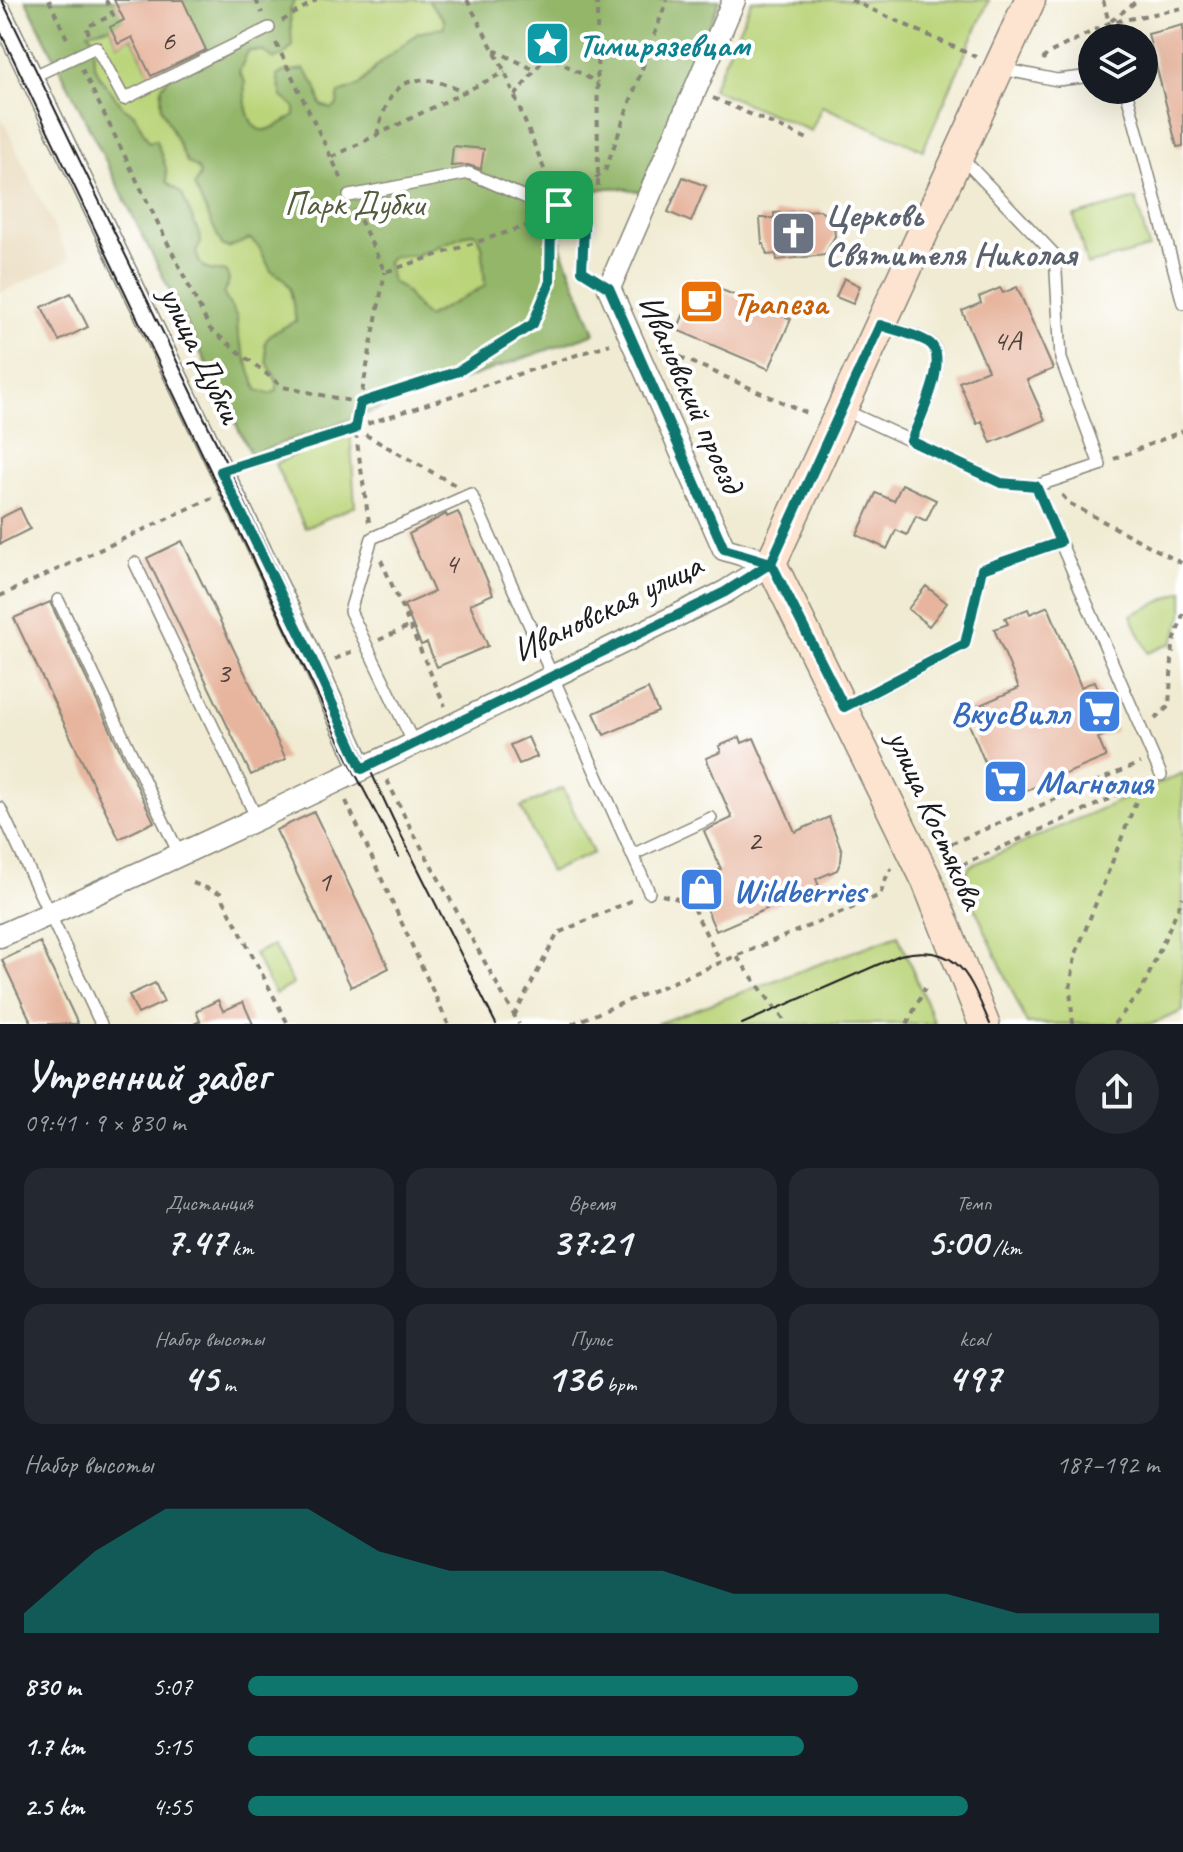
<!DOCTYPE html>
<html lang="ru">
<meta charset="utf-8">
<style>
:root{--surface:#171b24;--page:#242831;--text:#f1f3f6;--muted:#9ea1a6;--accent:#0f766e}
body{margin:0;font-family:Caveat,sans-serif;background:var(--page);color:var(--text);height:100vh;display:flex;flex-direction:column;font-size:30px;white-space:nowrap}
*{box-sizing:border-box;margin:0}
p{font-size:26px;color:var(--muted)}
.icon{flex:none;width:44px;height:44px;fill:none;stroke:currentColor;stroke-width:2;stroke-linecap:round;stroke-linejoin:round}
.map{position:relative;height:1024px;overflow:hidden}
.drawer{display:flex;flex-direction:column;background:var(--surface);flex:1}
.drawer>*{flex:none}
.buttons{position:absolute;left:1078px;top:24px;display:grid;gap:16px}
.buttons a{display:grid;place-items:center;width:80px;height:80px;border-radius:50%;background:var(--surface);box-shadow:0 8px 32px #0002;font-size:40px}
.pin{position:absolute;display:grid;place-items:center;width:68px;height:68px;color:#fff;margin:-34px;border-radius:16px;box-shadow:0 4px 12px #0006}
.round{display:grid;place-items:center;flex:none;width:84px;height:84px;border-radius:42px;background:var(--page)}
.headline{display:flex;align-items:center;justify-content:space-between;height:136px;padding:0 24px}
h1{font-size:44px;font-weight:800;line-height:60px}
.metrics{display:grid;grid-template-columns:repeat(3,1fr);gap:12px;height:136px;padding:8px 24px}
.metrics div{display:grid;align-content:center;border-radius:20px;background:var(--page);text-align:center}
.metrics b{font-size:40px;font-weight:800}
.metrics small{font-size:22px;font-weight:400}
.metrics p{font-size:22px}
.chart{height:224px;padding:16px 24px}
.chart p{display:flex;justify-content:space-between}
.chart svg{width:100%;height:144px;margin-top:8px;fill:var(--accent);opacity:.7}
ul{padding:0 24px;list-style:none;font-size:26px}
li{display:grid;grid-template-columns:128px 96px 1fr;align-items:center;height:60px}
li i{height:20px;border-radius:10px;background:var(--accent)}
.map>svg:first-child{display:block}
.built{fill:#e8d9ba}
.green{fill:#bad479;stroke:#6b784a;stroke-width:2}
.forest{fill:#93b669;stroke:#586942;stroke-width:2;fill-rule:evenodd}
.building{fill:#e7b59e}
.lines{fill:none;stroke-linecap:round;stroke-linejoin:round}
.lane-casing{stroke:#868477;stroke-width:14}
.street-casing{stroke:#868477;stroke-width:25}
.secondary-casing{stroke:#868477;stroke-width:33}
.path{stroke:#868477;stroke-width:4;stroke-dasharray:6 6;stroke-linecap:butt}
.lane{stroke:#fff;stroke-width:11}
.street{stroke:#fff;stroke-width:22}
.secondary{stroke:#fde4d0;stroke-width:30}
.tram{stroke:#1c1c1c;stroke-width:2}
.route-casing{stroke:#fff;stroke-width:16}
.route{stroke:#0f766e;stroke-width:10}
.labels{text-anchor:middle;stroke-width:8;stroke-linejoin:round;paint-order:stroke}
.number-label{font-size:30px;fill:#4f423c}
.culture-label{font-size:34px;font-weight:bold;fill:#0d838f;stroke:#fff;text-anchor:start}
.park-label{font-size:34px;fill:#535c3d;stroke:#fff}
.worship-label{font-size:34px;font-weight:bold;fill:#5b616d;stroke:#fff;text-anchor:start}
.food-label{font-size:34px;font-weight:bold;fill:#c56008;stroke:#fff;text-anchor:start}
.street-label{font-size:34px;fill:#1c1c1c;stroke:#fff}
.shop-label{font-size:34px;font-weight:bold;fill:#366cbe;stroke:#fff;text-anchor:start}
</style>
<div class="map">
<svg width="1183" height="1024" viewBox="0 0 1183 1024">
<rect width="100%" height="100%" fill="#fff"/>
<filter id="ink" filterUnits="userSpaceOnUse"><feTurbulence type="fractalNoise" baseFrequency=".0125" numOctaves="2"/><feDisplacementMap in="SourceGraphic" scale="16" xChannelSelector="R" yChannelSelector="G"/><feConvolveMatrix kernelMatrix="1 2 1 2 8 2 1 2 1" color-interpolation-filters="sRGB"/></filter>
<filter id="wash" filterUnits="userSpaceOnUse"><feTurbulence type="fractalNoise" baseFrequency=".006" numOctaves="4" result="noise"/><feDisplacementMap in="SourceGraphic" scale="32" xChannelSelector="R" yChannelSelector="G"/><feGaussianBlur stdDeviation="1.8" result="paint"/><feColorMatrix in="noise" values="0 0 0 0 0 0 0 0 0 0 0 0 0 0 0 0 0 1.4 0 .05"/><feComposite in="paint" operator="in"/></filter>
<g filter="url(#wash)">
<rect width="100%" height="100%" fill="#f0ebd2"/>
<path class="built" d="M0 115 70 260 0 293Z"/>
<path class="green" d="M26 0H720L641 192C602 183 594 187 564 214L560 245 595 333 251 454Z
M752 0H989L923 150 822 106 811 131 712 89Z
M1136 199 1149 248 1087 265 1074 216Z
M350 428 355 506 305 528 275 464Z
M1183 591V615L1172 643 1148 653 1131 615Z
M1183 773V1011L1152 1024H1027L962 879 970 866Z
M563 788 593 853 550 872 521 807Z
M898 935 935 1024H656Z
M273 945 293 984 275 994 254 954Z"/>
<path class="forest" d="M26 0H295L290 10 292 47 283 56 274 59 262 51H248L239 72 245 82C243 93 247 133 265 130 275 129 286 120 295 115V107L282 97 277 76 283 72 304 69 316 86 321 105 332 109 337 105 339 93 359 86 377 66 418 33 444 27V20L428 0H720L641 192C602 183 594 187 564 214L560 245 595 333 251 454ZM110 27 118 44 132 37 152 78 178 67 162 86 161 107 187 162 198 169 200 175 194 186 222 245 228 248 250 239 259 247 271 271 283 278 290 288 296 321 272 333 265 342 267 362 277 382V391L269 394 257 390 238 336 237 317 224 295 229 280 226 271C209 272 200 270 196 252L201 243 200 236 182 194 167 182 166 168 156 140 149 142 134 114 123 107 100 77 94 64 93 38 88 32ZM470 233 476 234 482 245 485 286 427 317C412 306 409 288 392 282L387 263 392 257 417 255Z"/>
<g id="blocks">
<path class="building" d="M114 0H183L206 50 151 76 132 37 118 44 110 27 124 20Z
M1183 25V146L1177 147 1148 34Z
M453 146 484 149 481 169 468 165 451 166Z
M683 177 706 186 691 222 668 212Z
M820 210 834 224 835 236 825 255 777 260 776 254 767 255 764 244H762L760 218H774V213Z
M844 278 860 286 853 304 836 297Z
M698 280 791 319 769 369 677 330Z
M1017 287 1053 369 1027 380 1045 420 991 443 982 421 977 424 959 382 988 370 962 311 981 303 979 297 1000 288 1003 293Z
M71 293 88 327 59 341 42 307Z
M902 484 936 500 926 521 916 516 907 535 896 530 887 549 857 535 876 493 894 501Z
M20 508 30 529 0 544V518Z
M458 512 493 594 470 604 488 646 437 667 427 643 421 645 404 605 434 592 409 534 446 514 447 517Z
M182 541 286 759 251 775 147 558Z
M926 586 947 603 929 626 908 609Z
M50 602 154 822 119 839 14 618Z
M1048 606 1081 687 1095 681 1116 731 1098 738 1106 757 1001 801 964 712 1019 688 994 629 1008 624 1005 618 1028 609 1030 614Z
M648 689 658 712 604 735 594 713Z
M528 737 537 757 519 764 510 745Z
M740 737 742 743 754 738 795 832 829 817 842 851 841 861 837 870 816 879 819 886 716 931 694 881 721 869 704 831 732 818 706 758 721 752 719 746Z
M314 812 389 968 351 987 276 830Z
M40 942 52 969 78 1024H32L2 960Z
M155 983 164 1002 138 1014 129 995Z
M218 1000 223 1011 243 1002 253 1024H194L200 1021 196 1011Z"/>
</g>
</g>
<g filter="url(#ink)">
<use href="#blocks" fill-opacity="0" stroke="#868477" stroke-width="2"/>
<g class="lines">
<defs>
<path id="lane" d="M1002 69 1057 80 1092 76
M32 77 96 47 124 99 269 28
M1126 90 1183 303
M349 196 469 173 564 214 584 227 582 271 609 288
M881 325C896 330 915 334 929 342 952 356 919 420 911 441
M842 409 1001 483 1036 486 1100 465 1061 359 1055 255 961 157
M1036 486 1161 775
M135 563 257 819
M58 600 180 856
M845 707 965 644 982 569 1060 542
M414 744 350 611 372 538 471 494 649 892
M0 808 101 1024
M632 855 711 818"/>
<path id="street" d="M734 0 609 288 724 549 771 563
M0 12 307 648 362 769
M0 936C245 828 485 710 725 592L771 563"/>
<path id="secondary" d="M984 1024 927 881 771 563 1030 0"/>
</defs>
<use href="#lane" class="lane-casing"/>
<use href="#street" class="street-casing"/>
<use href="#secondary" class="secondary-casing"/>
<path class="path" d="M49 0 69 43
M256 0 262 13
M467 0 505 72 553 191
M597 0 598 189
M851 0 976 57
M1103 0 1113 38
M282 21 316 0
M1111 21 1138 0
M89 34 86 27 113 15 106 0
M276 43 343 182
M494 50 535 70
M1043 60 1047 54 1109 23 1183 8
M82 69 210 329 283 387 360 403 459 371 533 324 550 282 551 226
M515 96 547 55 598 83
M713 98 810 140
M377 135C389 82 411 66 463 92
M332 157 505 72
M567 200 605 171 667 0
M355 209 385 272 538 222
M658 347 811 415
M355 429 455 485
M1114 459 1183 431
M242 465 610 344
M1062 495 1069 503 1183 564
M369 522 355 429 385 272
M381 560 445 706
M0 596 212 498
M379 640 410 626
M335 659 353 651
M1155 719 1169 706 1173 645 1183 614
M387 780 408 823 519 1024
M346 801 448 1024
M940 844 944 842 950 844 1140 763
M951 870 1147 782
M193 883 220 893 288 1024
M662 895 690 902 721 963
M737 957 787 1024
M514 1016 558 933 635 899
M572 1024 845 911 880 895 888 873 892 868
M907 1024 925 988
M1073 1024 1070 990 1075 956 1143 784
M1114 1024 1142 990 1183 897"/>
<use href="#lane" class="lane"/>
<use href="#street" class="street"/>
<use href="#secondary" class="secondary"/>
<path class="tram" d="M2 0 229 469 393 819 496 1024
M0 31 355 773 399 857
M742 1024 900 955C960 941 970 979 990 1024"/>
</g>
</g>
<g class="lines" filter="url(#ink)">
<defs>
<path id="route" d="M559 205 553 211 551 217 550 282 533 324 459 371 360 403 355 429 221 471 307 648 362 769 725 592 771 563 880 325C895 330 914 334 928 342 952 356 919 420 911 441L1001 483 1036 486 1060 542 982 569 965 644 844 707 771 563 724 549 609 288 582 271 584 227 564 214 559 205"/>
</defs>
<use href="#route" class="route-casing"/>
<use href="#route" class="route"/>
</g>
<defs>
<symbol id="sight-square" viewBox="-11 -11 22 22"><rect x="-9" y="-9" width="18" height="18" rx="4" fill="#0f9aa8" stroke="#fff"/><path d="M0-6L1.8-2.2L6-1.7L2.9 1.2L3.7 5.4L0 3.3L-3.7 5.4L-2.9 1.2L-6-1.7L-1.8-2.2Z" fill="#fff"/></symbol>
<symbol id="church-square" viewBox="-11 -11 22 22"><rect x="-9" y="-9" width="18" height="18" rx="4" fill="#6b7280" stroke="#fff"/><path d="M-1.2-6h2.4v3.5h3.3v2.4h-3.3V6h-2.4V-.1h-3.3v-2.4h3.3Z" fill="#fff"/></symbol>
<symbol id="cafe-square" viewBox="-11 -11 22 22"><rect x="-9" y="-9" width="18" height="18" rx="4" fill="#e8710a" stroke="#fff"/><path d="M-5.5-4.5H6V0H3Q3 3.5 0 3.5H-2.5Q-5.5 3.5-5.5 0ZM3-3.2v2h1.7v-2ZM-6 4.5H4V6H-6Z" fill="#fff"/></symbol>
<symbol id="supermarket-square" viewBox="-11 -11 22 22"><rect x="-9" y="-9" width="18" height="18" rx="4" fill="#3f7fe0" stroke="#fff"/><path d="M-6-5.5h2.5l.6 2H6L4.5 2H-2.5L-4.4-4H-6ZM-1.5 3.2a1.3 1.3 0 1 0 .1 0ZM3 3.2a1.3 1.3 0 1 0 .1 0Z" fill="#fff"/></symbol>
<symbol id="shop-square" viewBox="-11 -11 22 22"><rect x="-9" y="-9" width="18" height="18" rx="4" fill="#3f7fe0" stroke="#fff"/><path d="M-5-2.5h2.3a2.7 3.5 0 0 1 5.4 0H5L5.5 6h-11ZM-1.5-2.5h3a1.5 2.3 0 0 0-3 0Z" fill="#fff"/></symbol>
</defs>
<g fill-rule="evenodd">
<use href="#sight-square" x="522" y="18" width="51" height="51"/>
<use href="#church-square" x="768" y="208" width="51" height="51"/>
<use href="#cafe-square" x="676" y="276" width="51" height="51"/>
<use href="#supermarket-square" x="1074" y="686" width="51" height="51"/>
<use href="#supermarket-square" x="980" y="756" width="51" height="51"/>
<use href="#shop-square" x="676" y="864" width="51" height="51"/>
</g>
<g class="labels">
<g class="number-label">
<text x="168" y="50">6</text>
<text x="1007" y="350">4А</text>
<text x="451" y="573">4</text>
<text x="223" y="682">3</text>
<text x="754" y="850">2</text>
<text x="324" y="891">1</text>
</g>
<g class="culture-label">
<text x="578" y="56">Тимирязевцам</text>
</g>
<g class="park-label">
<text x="354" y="215">Парк Дубки</text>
</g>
<g class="worship-label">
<text x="825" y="226">Церковь<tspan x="825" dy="39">Святителя Николая</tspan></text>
</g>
<g class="food-label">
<text x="732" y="314">Трапеза</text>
</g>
<g class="street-label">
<text transform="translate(202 354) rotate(64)" y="12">улица Дубки</text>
<text transform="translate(692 393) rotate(66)" y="12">Ивановский проезд</text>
<text transform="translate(607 607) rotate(-26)" y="12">Ивановская улица</text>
<text transform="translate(937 819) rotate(66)" y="12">улица Костякова</text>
</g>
<g class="shop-label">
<text x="1069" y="724" text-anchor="end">ВкусВилл</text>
<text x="1036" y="794">Магнолия</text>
<text x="733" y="902">Wildberries</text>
</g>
</g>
</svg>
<div class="buttons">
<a><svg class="icon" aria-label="layers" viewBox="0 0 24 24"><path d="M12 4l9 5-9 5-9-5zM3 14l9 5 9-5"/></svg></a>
</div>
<div class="pin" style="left:559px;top:205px;background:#1e9e55"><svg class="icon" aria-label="arrive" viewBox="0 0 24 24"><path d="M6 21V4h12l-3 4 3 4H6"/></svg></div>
</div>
<section class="drawer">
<div class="headline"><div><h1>Утренний забег</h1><p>09:41 · 9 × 830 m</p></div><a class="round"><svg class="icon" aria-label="share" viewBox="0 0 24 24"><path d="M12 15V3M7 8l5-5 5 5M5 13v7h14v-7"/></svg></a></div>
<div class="metrics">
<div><p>Дистанция</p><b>7.47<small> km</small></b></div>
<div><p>Время</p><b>37:21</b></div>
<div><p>Темп</p><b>5:00<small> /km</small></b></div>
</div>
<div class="metrics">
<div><p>Набор высоты</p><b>45<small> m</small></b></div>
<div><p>Пульс</p><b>136<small> bpm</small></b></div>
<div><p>kcal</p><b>497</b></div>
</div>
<div class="chart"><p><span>Набор высоты</span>187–192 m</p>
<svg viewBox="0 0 160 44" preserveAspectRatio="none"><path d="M0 44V38L10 19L20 6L30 6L40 6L50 19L60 25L70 25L80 25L90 25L100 32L110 32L120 32L130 32L140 38L150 38L160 38V44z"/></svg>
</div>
<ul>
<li><b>830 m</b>5:07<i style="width:67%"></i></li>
<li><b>1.7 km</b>5:15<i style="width:61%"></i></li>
<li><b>2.5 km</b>4:55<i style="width:79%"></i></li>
</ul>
</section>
